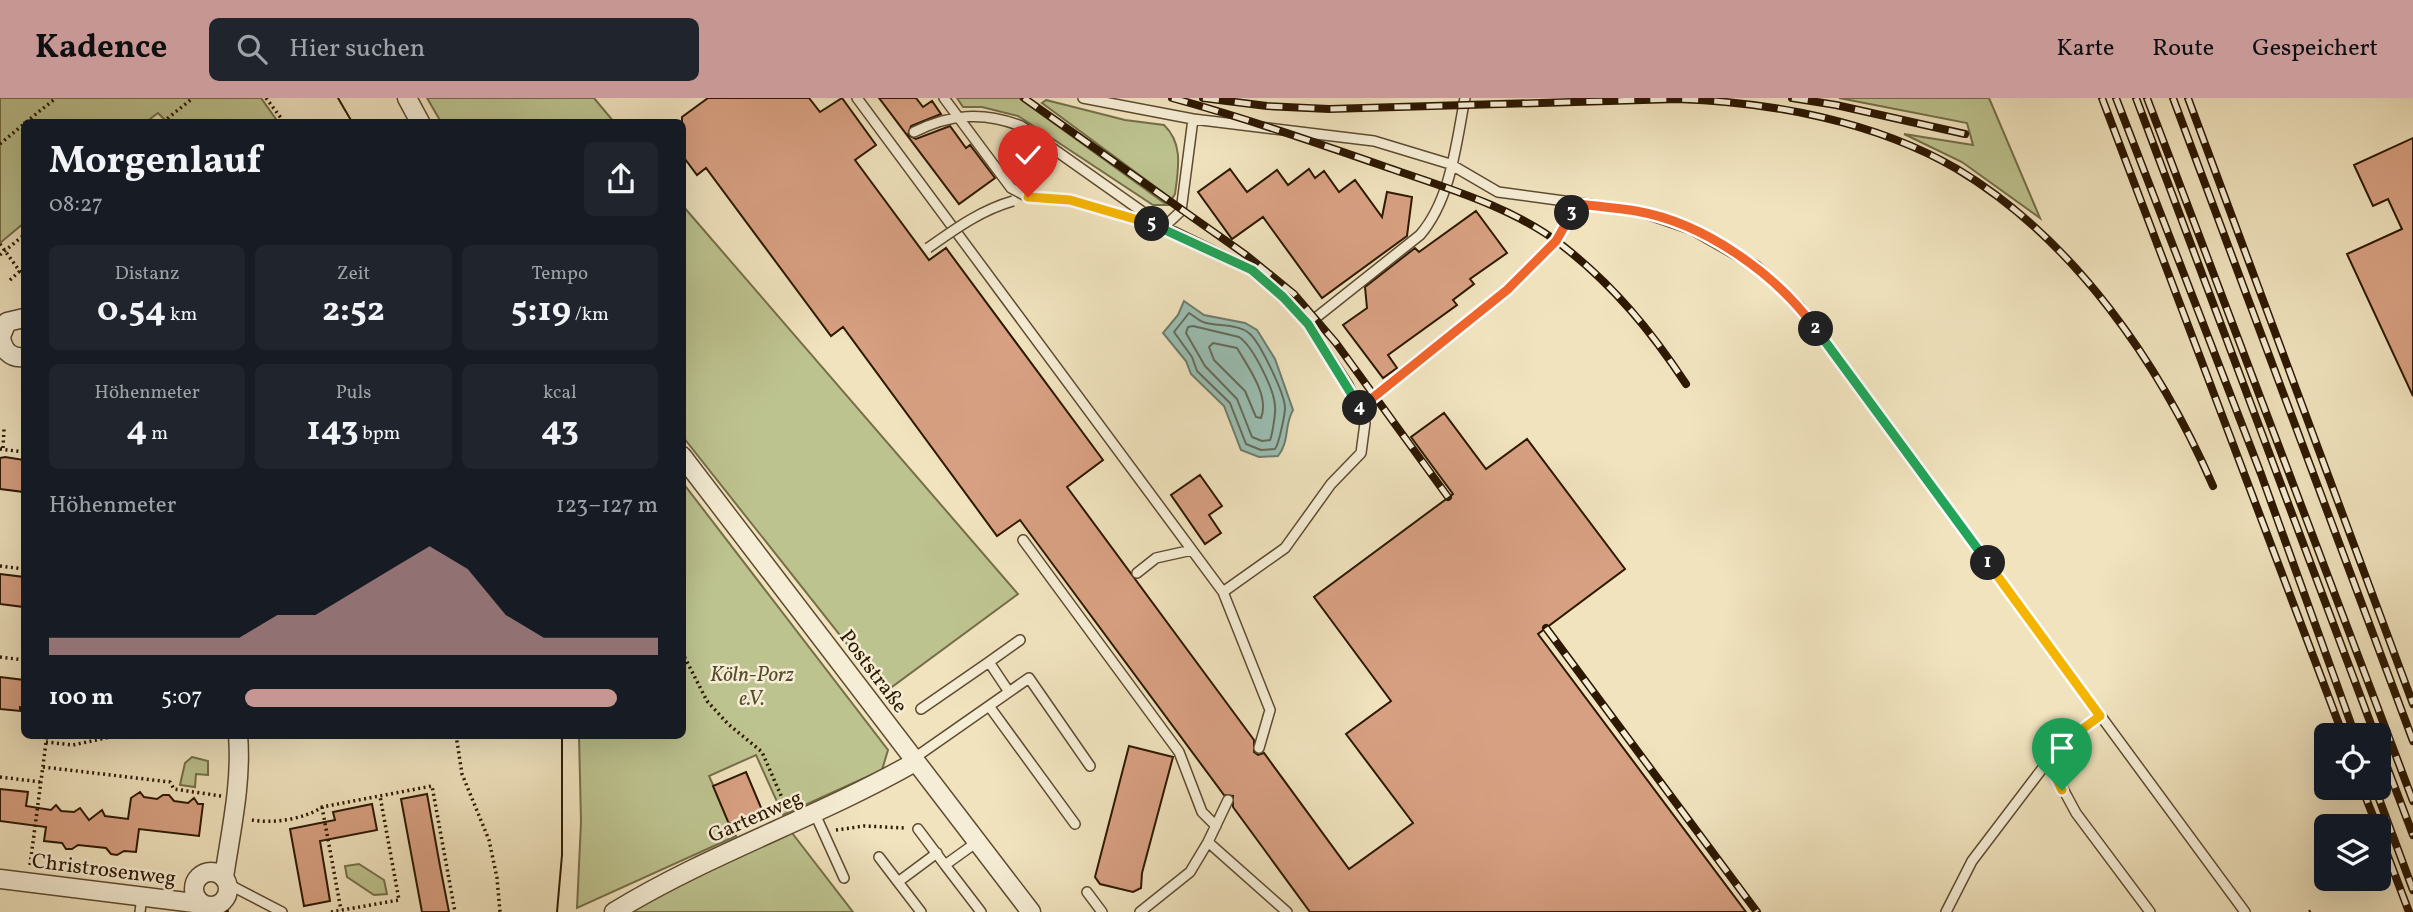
<!DOCTYPE html>
<html lang="de">
<meta charset="utf-8">
<style>
:root{--surface:#171b24;--page:#20242c;--text:#f1f3f6;--muted:#9ea1a6;--accent:#c59692}
body{margin:0;font-family:Vollkorn,serif;background:var(--page);color:var(--text);height:100vh;display:flex;flex-direction:column;font-size:26px;white-space:nowrap}
*{box-sizing:border-box;margin:0}
p{font-size:23px;color:var(--muted)}
.icon{flex:none;width:38px;height:38px;fill:none;stroke:currentColor;stroke-width:2;stroke-linecap:round;stroke-linejoin:round}
.map{position:relative;flex:1;overflow:hidden}
.details{position:absolute;left:21px;top:21px;width:665px;height:620px;display:flex;flex-direction:column;background:var(--surface);border-radius:10px;box-shadow:0 7px 28px #0002}
.details>*{flex:none}
.tools{position:absolute;left:2314px;top:625px;display:grid;gap:14px}
.tools a{display:grid;place-items:center;width:77px;height:77px;border-radius:10px;background:var(--surface);box-shadow:0 7px 28px #0002;font-size:35px}
.pin{position:absolute;display:grid;place-items:center;width:60px;height:60px;color:#fff;margin:-72px -30px;border-radius:50% 50% 50% 0;rotate:-45deg;box-shadow:0 0 7px #0007}
.pin .icon{rotate:45deg}
.km{position:absolute;width:35px;height:35px;margin:-18px;border-radius:50%;background:#222;color:#fff;font-size:19px;line-height:35px;text-align:center}
.round{display:grid;place-items:center;flex:none;width:74px;height:74px;border-radius:10px;background:var(--page)}
.head{display:flex;align-items:center;justify-content:space-between;height:119px;padding:0 28px}
h1{font-size:38px;font-weight:700;line-height:52px}
.stats{display:grid;grid-template-columns:repeat(3,1fr);gap:10px;height:119px;padding:7px 28px}
.stats div{display:grid;align-content:center;border-radius:10px;background:var(--page);text-align:center}
.stats b{font-size:35px;font-weight:700}
.stats small{font-size:19px;font-weight:400}
.stats p{font-size:19px}
.chart{height:196px;padding:14px 28px}
.chart p{display:flex;justify-content:space-between}
.chart svg{width:100%;height:126px;margin-top:7px;fill:var(--accent);opacity:.7}
ul{padding:0 28px;list-style:none;font-size:23px}
li{display:grid;grid-template-columns:112px 84px 1fr;align-items:center;height:52px}
li i{height:18px;border-radius:9px;background:var(--accent)}
header{display:flex;align-items:center;gap:42px;box-sizing:border-box;height:98px;padding:0 35px;background:var(--accent);color:#111}
header strong{font-size:33px}
nav{display:flex;gap:38px;margin-inline-start:auto;font-size:24px}
.search{width:490px;height:63px;background:var(--page);display:flex;align-items:center;gap:18px;box-sizing:border-box;padding:0 24px;border-radius:10px;color:var(--muted);font-size:26px}
.map>svg:first-child{display:block}
.green{fill:#bdc38f;stroke:#756e48;stroke-width:2}
.water{fill:#9abeb3;stroke:#6e7c6b;stroke-width:2}
.lines{fill:none;stroke-linecap:round;stroke-linejoin:round}
.shore{stroke:#646b5a;stroke-width:2}
.building{fill:#d8a082;stroke:#2d1800;stroke-width:2}
.lane-casing{stroke:#5e4b30;stroke-width:12}
.street-casing{stroke:#5e4b30;stroke-width:21}
.path{stroke:#2d1800;stroke-width:3.5;stroke-dasharray:2 3.5;stroke-linecap:butt}
.lane{stroke:#f5edd5;stroke-width:9}
.street{stroke:#f5edd5;stroke-width:18}
.tram{stroke:#2d1800;stroke-width:2}
.rail-casing{stroke:#2d1800;stroke-width:8}
.rail{stroke:#f5edd5;stroke-width:5;stroke-dasharray:16;stroke-linecap:butt}
.lane-bridge-casing{stroke:#5e4b30;stroke-width:12;stroke-linecap:butt}
.lane-bridge{stroke:#f5edd5;stroke-width:9}
.split-1-casing{stroke:#fff;stroke-width:14}
.split-2-casing{stroke:#fff;stroke-width:14}
.split-3-casing{stroke:#fff;stroke-width:14}
.split-4-casing{stroke:#fff;stroke-width:14}
.split-5-casing{stroke:#fff;stroke-width:14}
.split-6-casing{stroke:#fff;stroke-width:14}
.split-1{stroke:#f5b400;stroke-width:9}
.split-2{stroke:#22a559;stroke-width:9}
.split-3{stroke:#f0652b;stroke-width:9}
.split-4{stroke:#f0652b;stroke-width:9}
.split-5{stroke:#22a559;stroke-width:9}
.split-6{stroke:#f5b400;stroke-width:9}
.labels{text-anchor:middle;stroke-width:5;stroke-linejoin:round;paint-order:stroke}
.street-label{font-size:21px;fill:#2d1800;stroke:#f5edd5}
.park-label{font-size:21px;font-style:italic;fill:#584b2b;stroke:#f5edd5}
</style>
<header>
<strong>Kadence</strong>
<div class="search"><svg class="icon" aria-label="search" viewBox="0 0 24 24"><circle cx="10" cy="10" r="6"/><path d="M15 15l6 6"/></svg>Hier suchen</div>
<nav><a>Karte</a><a>Route</a><a>Gespeichert</a></nav>
</header>
<div class="map">
<svg width="2413" height="814" viewBox="0 0 2413 814">
<rect width="100%" height="100%" fill="#f0e3be"/>
<filter id="stains"><feTurbulence type="fractalNoise" baseFrequency=".00286" numOctaves="4"/><feColorMatrix values="0 0 0 0 .2 0 0 0 0 .09 0 0 0 0 .02 0 0 0 .5 -.17"/></filter>
<radialGradient id="worn" r=".72"><stop offset=".6" stop-color="#630" stop-opacity="0"/><stop offset="1" stop-color="#630" stop-opacity=".3"/></radialGradient>
<path class="green" d="M0 0H261L278 24H167L158 15 146 24H24V125L0 145Z
M427 0H594L614 24H441Z
M957 0H1019L1167 107H1153L1018 18 982 9H963Z
M1839 0H1989L2040 120 1962 64 1904 36 1973 47 1967 25Z
M1046 2 1125 22 1164 27C1184 46 1178 72 1175 96L1172 101 1042 5Z
M683 108 1018 496 885 594 683 339Z
M683 385 888 652 882 672 783 717 756 657 709 678 736 738 577 810 581 724 579 637H682Z
M192 659 208 663V677L196 676 195 689 180 687 185 665Z
M789 731 853 814H632L635 810Z
M359 766 384 782 387 796 374 797 347 779 345 768Z"/>
<path class="water" d="M1184 203 1204 217 1245 225 1257 232 1275 261 1293 312C1284 327 1290 343 1278 358L1259 359 1241 352 1224 308 1191 276 1186 263 1163 235 1178 217Z"/>
<g class="lines">
<path class="shore" d="M1189 215C1194 218 1198 222 1203 224 1217 229 1238 225 1250 236 1260 245 1285 296 1285 310 1285 316 1279 346 1275 351L1261 352 1246 346 1230 305 1197 273 1192 259 1174 234Z
M1193 228 1239 239C1253 248 1275 293 1275 309 1276 314 1272 338 1270 342L1262 343 1252 339 1237 301 1205 268 1186 235 1188 229Z
M1213 245 1237 250C1248 269 1270 298 1261 320L1256 319 1245 293 1214 262 1209 249Z"/>
</g>
<path class="building" d="M708 0H809L820 14 842 0 876 47 855 62 929 162 946 150 1103 362 1067 389 1254 642V654L1258 657 1264 655 1349 771 1413 725 1346 636 1391 603 1314 499 1453 396 1411 339 1444 315 1486 371 1527 341 1625 471 1538 536 1746 814H1310L1233 709V698L1224 697 1020 422 997 438 843 229 831 238 706 70 697 77 682 57V19Z
M879 0H916L923 9 932 3 941 16 911 28 908 37 916 41 950 28 966 50 970 47 995 80 959 106Z
M2413 40V298L2347 156 2402 131 2388 101 2373 108 2354 67Z
M1230 71 1247 94 1277 72 1288 87 1309 71 1315 80 1324 73 1339 94 1355 82 1382 119 1387 94 1412 99 1407 138 1322 200 1263 119 1232 141 1198 94Z
M1476 113 1507 155 1470 181 1474 186 1453 202 1457 207 1388 257 1397 270 1383 280 1343 227 1367 210 1365 189 1415 150 1419 154Z
M5 359 24 362V394L0 391V360Z
M1200 377 1222 408 1209 417 1221 435 1205 446 1171 397Z
M0 476 24 479V509L0 506Z
M0 579 24 582V610L20 609V613L0 611Z
M1129 648 1173 659 1142 775 1141 790 1133 794 1100 786 1095 779Z
M746 674 762 712 729 726 713 688Z
M0 691 28 694 26 708 51 712 56 707 61 713 74 714 80 710 89 722 102 712 105 718 128 721 131 700 140 694 144 699 157 701 163 697H169L174 703 188 705 194 700 198 706H203L199 738 139 731 136 754 124 753 117 757 111 756 106 750 78 747 72 751H66L62 745 44 743 46 729 0 723Z
M427 696 440 768 449 814H422L401 701Z
M372 706 377 732 320 743 330 803 304 808 290 731 335 722 333 714Z"/>
<g class="lines">
<defs>
<path id="lane" d="M857 0 1223 494
M944 0 1011 90 1028 99 1070 102 1164 129 1181 113 1193 21
M1083 0 1193 21 1374 43 1450 66 1498 94 1638 113 1691 131 1756 168 1799 208 2245 814
M914 34C950 16 983 13 1021 28L1164 129 1252 172 1283 199 1308 226 1348 287 1365 325 1361 355 1331 386 1285 450 1223 494 1270 612 1259 650
M1308 226 1420 137C1451 101 1456 46 1465 0
M1359 311 1507 192 1556 143 1577 106
M1023 442 1179 654 1202 714 1216 728
M1137 475 1156 460 1192 452
M989 564 1020 542
M989 608 1075 726
M921 611 989 564 1009 594
M2100 618 2073 638 2048 663 2076 715 2150 814
M913 661 1029 580 1090 668
M815 716 844 780
M918 731 945 767
M977 744 945 767 981 814
M1208 744 1287 814
M879 759 898 784
M228 786 282 814
M1087 794 1102 814
M140 814 142 798
M921 814 898 784 937 755
M1140 814 1190 774 1208 744 1228 702
M1946 814 1972 763 2048 663"/>
<path id="street" d="M407 0 420 24
M24 220 7 224 1 238C2 251 10 261 24 259
M682 358 1031 814
M194 791a17 17 0 1 1 34 0a17 17 0 1 1-34 0Z
M224 779C231 732 242 684 238 637
M0 781 202 806
M614 814C710 755 817 720 915 664"/>
</defs>
<use href="#lane" class="lane-casing"/>
<use href="#street" class="street-casing"/>
<path class="path" d="M266 0 284 24
M26 24 56 0
M163 24 193 0
M0 46 24 26
M0 146 24 179
M0 157 24 137
M10 182 20 173
M3 350 4 331
M0 351 24 354
M0 468 24 471
M682 554 707 603 728 626 762 654 786 709
M0 559 24 562
M456 637 462 676 489 742 497 780 500 814
M46 644 73 647 120 637
M43 669 170 684 174 691 221 698
M0 679 41 684
M322 709 341 812
M252 722C272 726 305 721 322 709L432 688 455 814
M836 732 864 728 905 730
M30 767 47 637
M227 814 228 802
M331 814 399 802 380 698
M2309 814 2313 812"/>
<use href="#lane" class="lane"/>
<use href="#street" class="street"/>
<path class="tram" d="M338 0 352 24
M557 814 562 757V637"/>
<defs>
<path id="rail" d="M1024 0 1246 157 1294 196 1336 245 1448 399
M1172 0C1245 20 1317 45 1389 70 1447 90 1515 110 1563 148 1614 188 1651 233 1686 286
M1203 0 1267 8 1329 11 1677 1C1771 4 1875 23 1957 71 2074 141 2160 266 2213 388
M1792 0 1836 7 1965 36
M2102 0 2343 637
M2116 0 2261 376 2355 637
M2136 0 2375 637
M2147 0 2413 703
M2173 0 2413 643
M2188 0 2413 606
M1546 530 1757 814
M2378 645 2413 737
M2362 690 2377 728
M2375 690 2413 792
M2378 732 2409 814"/>
</defs>
<use href="#rail" class="rail-casing"/>
<use href="#rail" class="rail"/>
<defs>
<path id="lane-bridge" d="M928 150C955 131 981 112 1013 103"/>
</defs>
<use href="#lane-bridge" class="lane-bridge-casing"/>
<use href="#lane-bridge" class="lane-bridge"/>
</g>
<g class="lines">
<defs>
<path id="split-1" d="M1988 465 2100 618 2073 638 2048 663 2062 692"/>
<path id="split-2" d="M1816 231 1988 465"/>
<path id="split-3" d="M1572 115 1577 106C1596 108 1616 110 1636 113 1705 125 1776 176 1816 231"/>
<path id="split-4" d="M1360 310 1507 192 1556 143 1572 115"/>
<path id="split-5" d="M1152 126 1252 172 1283 199 1308 226 1360 310"/>
<path id="split-6" d="M1028 99 1070 102 1152 126"/>
</defs>
<use href="#split-1" class="split-1-casing"/>
<use href="#split-2" class="split-2-casing"/>
<use href="#split-3" class="split-3-casing"/>
<use href="#split-4" class="split-4-casing"/>
<use href="#split-5" class="split-5-casing"/>
<use href="#split-6" class="split-6-casing"/>
<use href="#split-1" class="split-1"/>
<use href="#split-2" class="split-2"/>
<use href="#split-3" class="split-3"/>
<use href="#split-4" class="split-4"/>
<use href="#split-5" class="split-5"/>
<use href="#split-6" class="split-6"/>
</g>
<g class="labels">
<g class="street-label">
<text transform="translate(874 573) rotate(53)" y="7">Poststraße</text>
<text transform="translate(755 718) rotate(-24)" y="7">Gartenweg</text>
<text transform="translate(104 771) rotate(7)" y="7">Christrosenweg</text>
</g>
<g class="park-label">
<text x="752" y="583">Köln-Porz<tspan x="752" dy="24">e.V.</tspan></text>
</g>
</g>
<rect width="100%" height="100%" filter="url(#stains)"/>
<rect width="100%" height="100%" fill="url(#worn)"/>
</svg>
<div class="tools">
<a><svg class="icon" aria-label="locate" viewBox="0 0 24 24"><circle cx="12" cy="12" r="6"/><path d="M12 2v4M12 18v4M2 12h4M18 12h4"/></svg></a>
<a><svg class="icon" aria-label="layers" viewBox="0 0 24 24"><path d="M12 4l9 5-9 5-9-5zM3 14l9 5 9-5"/></svg></a>
</div>
<div class="pin" style="left:2062px;top:692px;background:#1e9e55"><svg class="icon" aria-label="arrive" viewBox="0 0 24 24"><path d="M6 21V4h12l-3 4 3 4H6"/></svg></div>
<div class="pin" style="left:1028px;top:99px;background:#d93025"><svg class="icon" aria-label="check" viewBox="0 0 24 24"><path d="M5 12l5 5 9-10"/></svg></div>
<b class="km" style="left:1988px;top:465px">1</b>
<b class="km" style="left:1816px;top:231px">2</b>
<b class="km" style="left:1572px;top:115px">3</b>
<b class="km" style="left:1360px;top:310px">4</b>
<b class="km" style="left:1152px;top:126px">5</b>
<section class="details">
<div class="head"><div><h1>Morgenlauf</h1><p>08:27</p></div><a class="round"><svg class="icon" aria-label="share" viewBox="0 0 24 24"><path d="M12 15V3M7 8l5-5 5 5M5 13v7h14v-7"/></svg></a></div>
<div class="stats">
<div><p>Distanz</p><b>0.54<small> km</small></b></div>
<div><p>Zeit</p><b>2:52</b></div>
<div><p>Tempo</p><b>5:19<small> /km</small></b></div>
</div>
<div class="stats">
<div><p>Höhenmeter</p><b>4<small> m</small></b></div>
<div><p>Puls</p><b>143<small> bpm</small></b></div>
<div><p>kcal</p><b>43</b></div>
</div>
<div class="chart"><p><span>Höhenmeter</span>123–127 m</p>
<svg viewBox="0 0 160 44" preserveAspectRatio="none"><path d="M0 44V38L10 38L20 38L30 38L40 38L50 38L60 30L70 30L80 22L90 14L100 6L110 14L120 30L130 38L140 38L150 38L160 38V44z"/></svg>
</div>
<ul>
<li><b>100 m</b>5:07<i style="width:90%"></i></li>
</ul>
</section>
</div>
